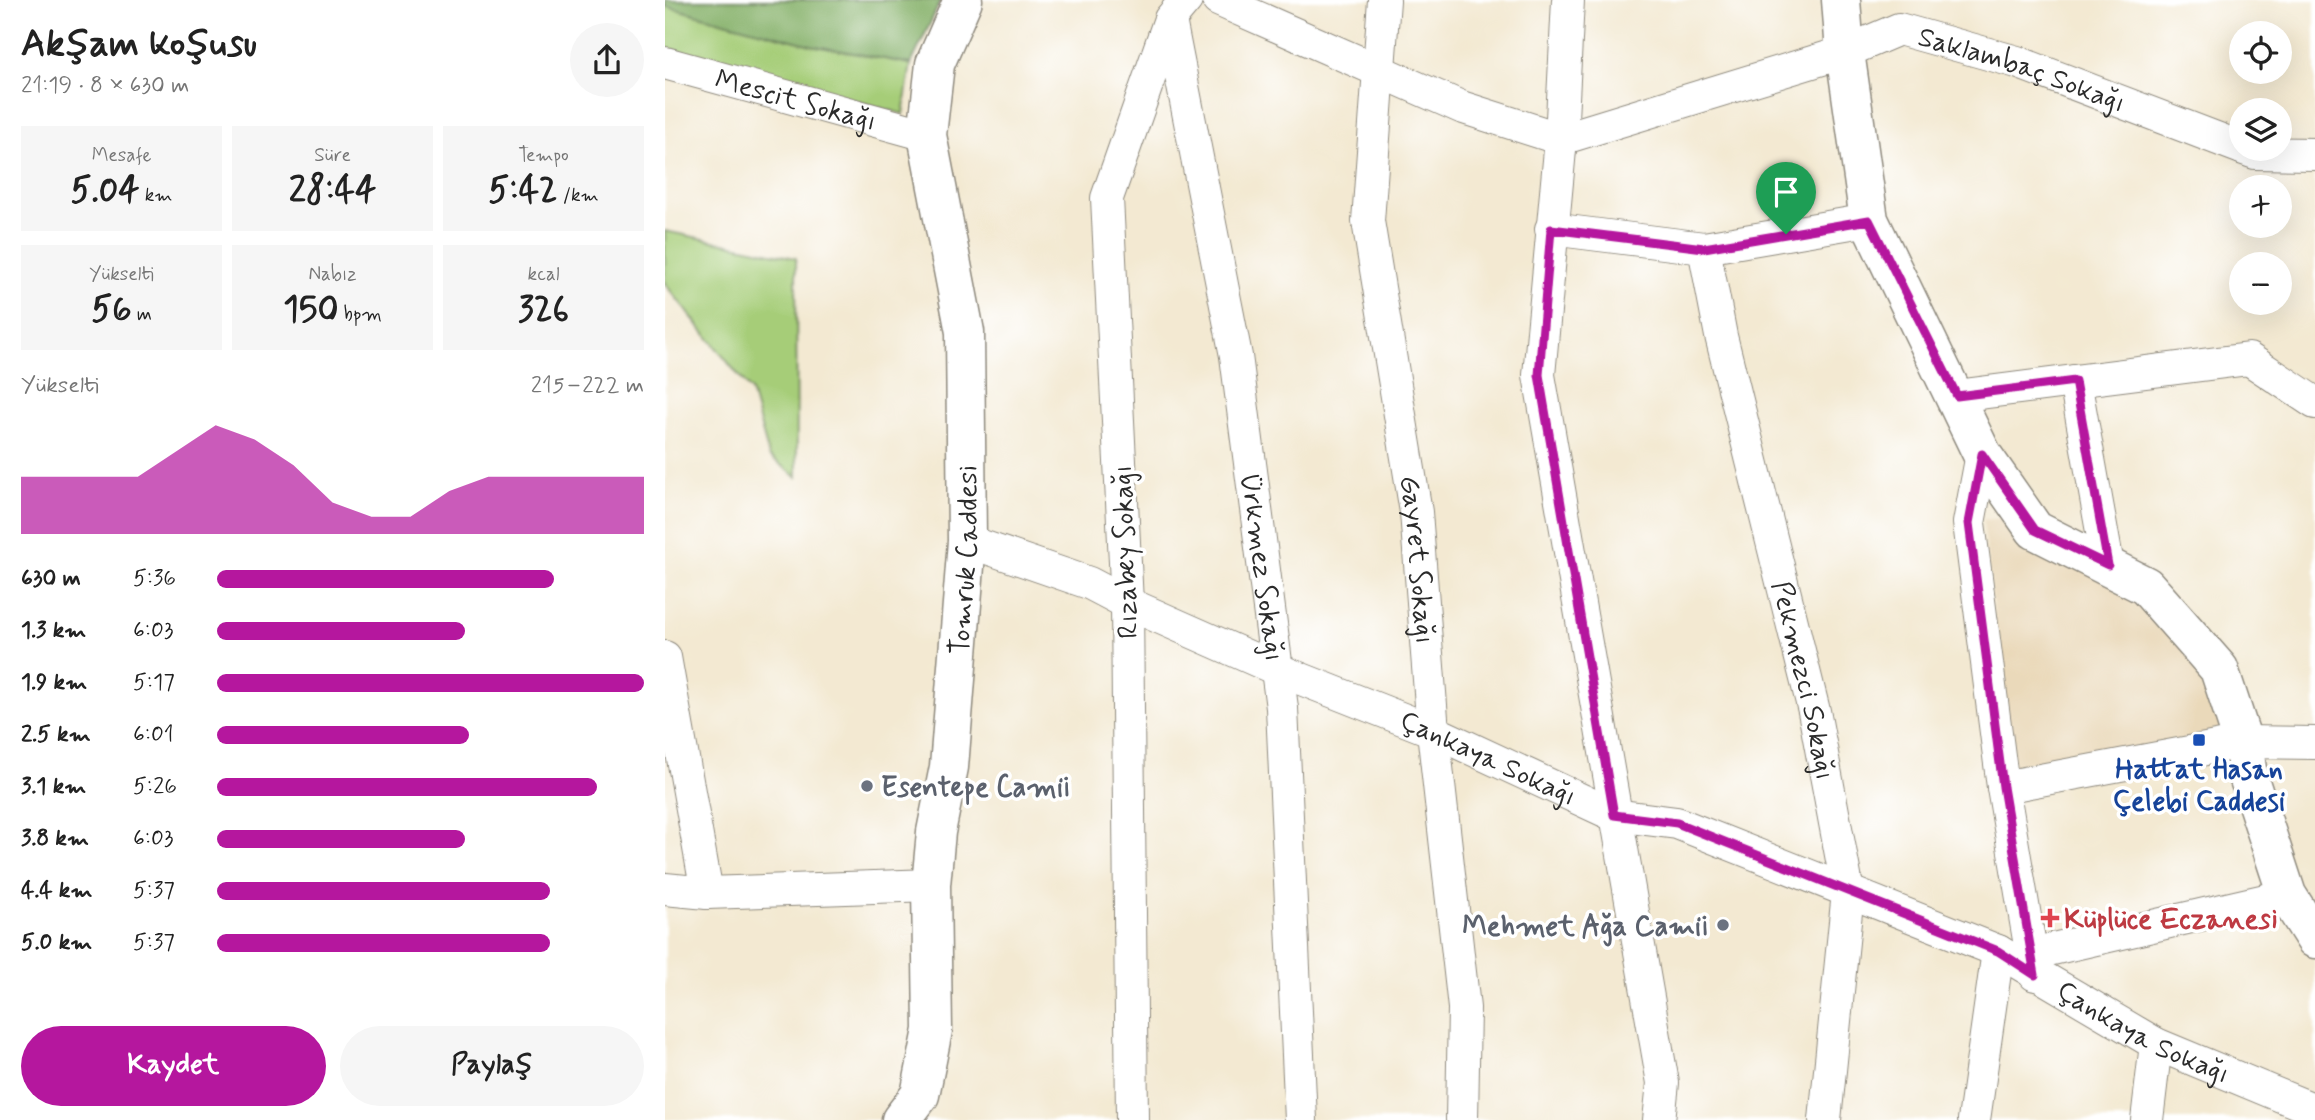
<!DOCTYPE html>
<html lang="tr">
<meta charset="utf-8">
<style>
:root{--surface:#fff;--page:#f6f6f6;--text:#222;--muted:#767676;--accent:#b5179e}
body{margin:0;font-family:Mynerve,sans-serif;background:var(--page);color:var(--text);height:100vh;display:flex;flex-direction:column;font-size:26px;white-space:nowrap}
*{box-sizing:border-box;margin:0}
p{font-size:23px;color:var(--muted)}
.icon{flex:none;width:38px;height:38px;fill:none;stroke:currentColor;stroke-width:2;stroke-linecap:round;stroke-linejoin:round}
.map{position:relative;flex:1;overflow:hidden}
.drawer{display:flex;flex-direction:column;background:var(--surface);width:665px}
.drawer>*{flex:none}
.fabs{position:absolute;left:1564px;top:21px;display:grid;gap:14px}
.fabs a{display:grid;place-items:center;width:63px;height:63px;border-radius:50%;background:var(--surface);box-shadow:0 7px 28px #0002;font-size:35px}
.pin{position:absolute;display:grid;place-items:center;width:60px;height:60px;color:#fff;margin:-72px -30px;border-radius:50% 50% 50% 0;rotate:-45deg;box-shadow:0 0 7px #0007}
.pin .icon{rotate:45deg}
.round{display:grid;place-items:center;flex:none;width:74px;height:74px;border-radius:37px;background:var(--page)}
.headline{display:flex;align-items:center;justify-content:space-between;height:119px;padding:0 21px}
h1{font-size:38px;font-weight:700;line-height:52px}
.figures{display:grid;grid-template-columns:repeat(3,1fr);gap:10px;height:119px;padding:7px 21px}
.figures div{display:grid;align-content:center;border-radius:0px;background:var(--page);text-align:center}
.figures b{font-size:35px;font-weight:700}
.figures small{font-size:19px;font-weight:400}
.figures p{font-size:19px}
.chart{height:196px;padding:14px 21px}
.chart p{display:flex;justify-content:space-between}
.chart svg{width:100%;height:126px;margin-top:7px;fill:var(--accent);opacity:.7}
.button{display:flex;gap:14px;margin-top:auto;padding:14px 21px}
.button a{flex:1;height:80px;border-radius:42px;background:var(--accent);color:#fff;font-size:28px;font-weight:700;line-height:80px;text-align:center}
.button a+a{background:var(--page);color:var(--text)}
ul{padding:0 21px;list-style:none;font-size:23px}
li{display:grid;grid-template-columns:112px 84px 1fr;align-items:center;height:52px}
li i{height:18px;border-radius:9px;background:var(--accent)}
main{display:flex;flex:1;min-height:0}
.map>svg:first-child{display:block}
.built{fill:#ead9ba}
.green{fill:#a6cd78;stroke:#687c52;stroke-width:2}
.forest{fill:#84b068;stroke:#586e4a;stroke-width:2}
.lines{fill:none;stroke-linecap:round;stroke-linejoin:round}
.street-casing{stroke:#8f8a7e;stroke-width:34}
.secondary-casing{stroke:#8f8a7e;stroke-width:41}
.street{stroke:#fff;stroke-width:32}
.secondary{stroke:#fff;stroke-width:38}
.route-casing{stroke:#fff;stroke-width:14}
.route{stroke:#b5179e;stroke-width:9}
.transit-dot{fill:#1a4fb4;stroke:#fff;stroke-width:2.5}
.worship-dot{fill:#6b7280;stroke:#fff;stroke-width:2.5}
.health-dot{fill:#e0444e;stroke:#fff;stroke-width:2.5}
.labels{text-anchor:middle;stroke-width:7;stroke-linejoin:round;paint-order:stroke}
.street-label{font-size:28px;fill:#2b2b2b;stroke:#fff}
.transit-label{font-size:28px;font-weight:bold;fill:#164399;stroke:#fff}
.worship-label{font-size:28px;font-weight:bold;fill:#5b616d;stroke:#fff;text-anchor:start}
.health-label{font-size:28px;font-weight:bold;fill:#be3a42;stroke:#fff;text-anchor:start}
</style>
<main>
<section class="drawer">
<div class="headline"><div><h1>Akşam koşusu</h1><p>21:19 · 8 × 630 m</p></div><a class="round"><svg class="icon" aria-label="share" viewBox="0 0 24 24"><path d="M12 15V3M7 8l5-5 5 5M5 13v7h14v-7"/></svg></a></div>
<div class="figures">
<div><p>Mesafe</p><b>5.04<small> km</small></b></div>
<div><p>Süre</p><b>28:44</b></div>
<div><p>Tempo</p><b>5:42<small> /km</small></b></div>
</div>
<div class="figures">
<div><p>Yükselti</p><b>56<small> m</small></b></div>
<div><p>Nabız</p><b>150<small> bpm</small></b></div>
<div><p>kcal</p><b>326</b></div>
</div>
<div class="chart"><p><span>Yükselti</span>215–222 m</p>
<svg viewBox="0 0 160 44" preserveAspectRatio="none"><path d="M0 44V24L10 24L20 24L30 24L40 15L50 6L60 11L70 20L80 33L90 38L100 38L110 29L120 24L130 24L140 24L150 24L160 24V44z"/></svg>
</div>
<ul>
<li><b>630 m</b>5:36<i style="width:79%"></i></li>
<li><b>1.3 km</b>6:03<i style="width:58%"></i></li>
<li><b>1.9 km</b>5:17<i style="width:100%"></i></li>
<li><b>2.5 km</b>6:01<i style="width:59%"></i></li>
<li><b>3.1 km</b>5:26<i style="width:89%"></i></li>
<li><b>3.8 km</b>6:03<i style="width:58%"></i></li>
<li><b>4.4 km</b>5:37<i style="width:78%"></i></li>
<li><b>5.0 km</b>5:37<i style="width:78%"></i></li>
</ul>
<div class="button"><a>Kaydet</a><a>Paylaş</a></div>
</section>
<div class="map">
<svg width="1650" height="1120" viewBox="0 0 1650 1120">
<rect width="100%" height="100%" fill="#fff"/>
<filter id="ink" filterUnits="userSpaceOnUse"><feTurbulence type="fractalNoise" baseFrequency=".0143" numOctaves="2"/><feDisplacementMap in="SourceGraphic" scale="14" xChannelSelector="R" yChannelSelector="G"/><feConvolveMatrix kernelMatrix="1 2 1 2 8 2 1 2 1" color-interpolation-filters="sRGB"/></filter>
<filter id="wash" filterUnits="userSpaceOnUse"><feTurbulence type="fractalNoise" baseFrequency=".00686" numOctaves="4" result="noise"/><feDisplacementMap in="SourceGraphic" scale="28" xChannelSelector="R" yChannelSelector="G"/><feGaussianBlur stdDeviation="1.57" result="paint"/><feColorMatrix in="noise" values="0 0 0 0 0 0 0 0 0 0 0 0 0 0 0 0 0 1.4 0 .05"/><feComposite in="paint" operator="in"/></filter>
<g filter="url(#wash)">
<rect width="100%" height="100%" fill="#f3e9d2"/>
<path class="built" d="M1337 518 1480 600 1538 665 1559 732 1347 772 1318 520Z"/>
<path class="green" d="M0 6 146 45 246 64 238 114 0 48Z
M0 231 131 258 132 477 104 456 86 391 0 284Z"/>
<path class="forest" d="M0 0H276L246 64 146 45 0 6Z"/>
</g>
<g filter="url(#ink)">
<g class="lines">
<defs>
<g id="street">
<path d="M553 0 796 107 896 139"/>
<path id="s1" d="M719 0 703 221 751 512 768 731 799 1008 797 1120"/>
<path d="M903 0 896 139 874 375 998 1083 994 1120"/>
<path id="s2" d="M505 20 571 356 617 708 636 1120"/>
<path id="s3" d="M0 63 262 135"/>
<path id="s4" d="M896 139 1180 52 1234 29 1352 62 1577 148"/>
<path d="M1579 149 1590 153 1650 154"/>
<path d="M886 229 1039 248 1204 220"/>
<path id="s5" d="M1039 248 1056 336 1149 711 1183 892 1160 1120"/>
<path d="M1410 381 1443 565"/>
<path d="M1291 396 1584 359 1650 403"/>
<path d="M1317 454 1304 523 1338 787 1370 975"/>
<path id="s6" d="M302 541 424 583 462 603 611 669 768 731 949 815 1012 823 1333 951 1491 1044 1650 1110"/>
<path d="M0 657 42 893"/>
<path d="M1338 787 1578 742 1650 743"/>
<path d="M0 889 42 893 266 885"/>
<path d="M1366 954 1622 895"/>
<path d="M467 1120 462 603 442 198 505 19 521 0"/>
<path d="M1309 1120 1333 951"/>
<path d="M1482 1120 1491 1044"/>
</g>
<g id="secondary">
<path d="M1176 0 1180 52 1204 220 1317 454 1370 530 1481 586 1554 669 1578 742 1583 776 1622 895 1650 939"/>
<path id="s7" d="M236 1120 255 1095 268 1030 266 885 271 832 284 767 302 541 300 332 262 135 270 64 298 0"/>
</g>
</defs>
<use href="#street" class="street-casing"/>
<use href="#secondary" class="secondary-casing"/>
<use href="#street" class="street"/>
<use href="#secondary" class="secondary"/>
</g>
</g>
<g class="lines" filter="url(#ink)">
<defs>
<path id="route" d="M1204 220 1292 396 1410 381 1443 565 1370 530 1317 454 1304 523 1338 787 1370 975 1333 951 1012 823 949 815 874 375 886 229 1039 248Z"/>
</defs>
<use href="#route" class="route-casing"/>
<use href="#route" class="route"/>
</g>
<rect class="transit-dot" x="1527" y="733" width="14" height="14" rx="3.5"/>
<g class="worship-dot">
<circle cx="202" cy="786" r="7"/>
<circle cx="1058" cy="925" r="7"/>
</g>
<path class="health-dot" d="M1381.5 907.5h7v7h7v7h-7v7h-7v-7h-7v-7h7z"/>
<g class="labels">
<g class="street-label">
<text dy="10" stroke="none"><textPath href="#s4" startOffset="485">Saklambaç Sokağı</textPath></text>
<text dy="10" stroke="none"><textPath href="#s3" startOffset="136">Mescit Sokağı</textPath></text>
<text transform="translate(459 552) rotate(-92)" y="10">Rızabey Sokağı</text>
<text dy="10" stroke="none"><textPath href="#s1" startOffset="564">Gayret Sokağı</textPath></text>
<text dy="10" stroke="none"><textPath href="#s7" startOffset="570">Tomruk Caddesi</textPath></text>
<text dy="10" stroke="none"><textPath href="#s2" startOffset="555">Ürkmez Sokağı</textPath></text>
<text dy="10" stroke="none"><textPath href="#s5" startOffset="444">Pekmezci Sokağı</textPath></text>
<text dy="10" stroke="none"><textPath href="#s6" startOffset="565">Çankaya Sokağı</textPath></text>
<text dy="10" stroke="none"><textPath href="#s6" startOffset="1279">Çankaya Sokağı</textPath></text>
</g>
<g class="transit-label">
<text x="1534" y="778">Hattat Hasan<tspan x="1534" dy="32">Çelebi Caddesi</tspan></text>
</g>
<g class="worship-label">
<text x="216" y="796">Esentepe Camii</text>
<text x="1044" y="935" text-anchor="end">Mehmet Ağa Camii</text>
</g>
<g class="health-label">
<text x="1399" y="928">Küplüce Eczanesi</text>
</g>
</g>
</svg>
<div class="fabs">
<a><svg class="icon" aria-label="locate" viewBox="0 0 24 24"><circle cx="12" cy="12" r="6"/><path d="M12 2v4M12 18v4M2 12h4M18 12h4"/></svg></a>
<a><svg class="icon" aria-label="layers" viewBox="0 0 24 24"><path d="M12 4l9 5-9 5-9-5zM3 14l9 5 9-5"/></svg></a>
<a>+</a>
<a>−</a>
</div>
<div class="pin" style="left:1121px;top:234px;background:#1e9e55"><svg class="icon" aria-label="arrive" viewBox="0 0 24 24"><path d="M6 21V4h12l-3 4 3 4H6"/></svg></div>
</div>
</main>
